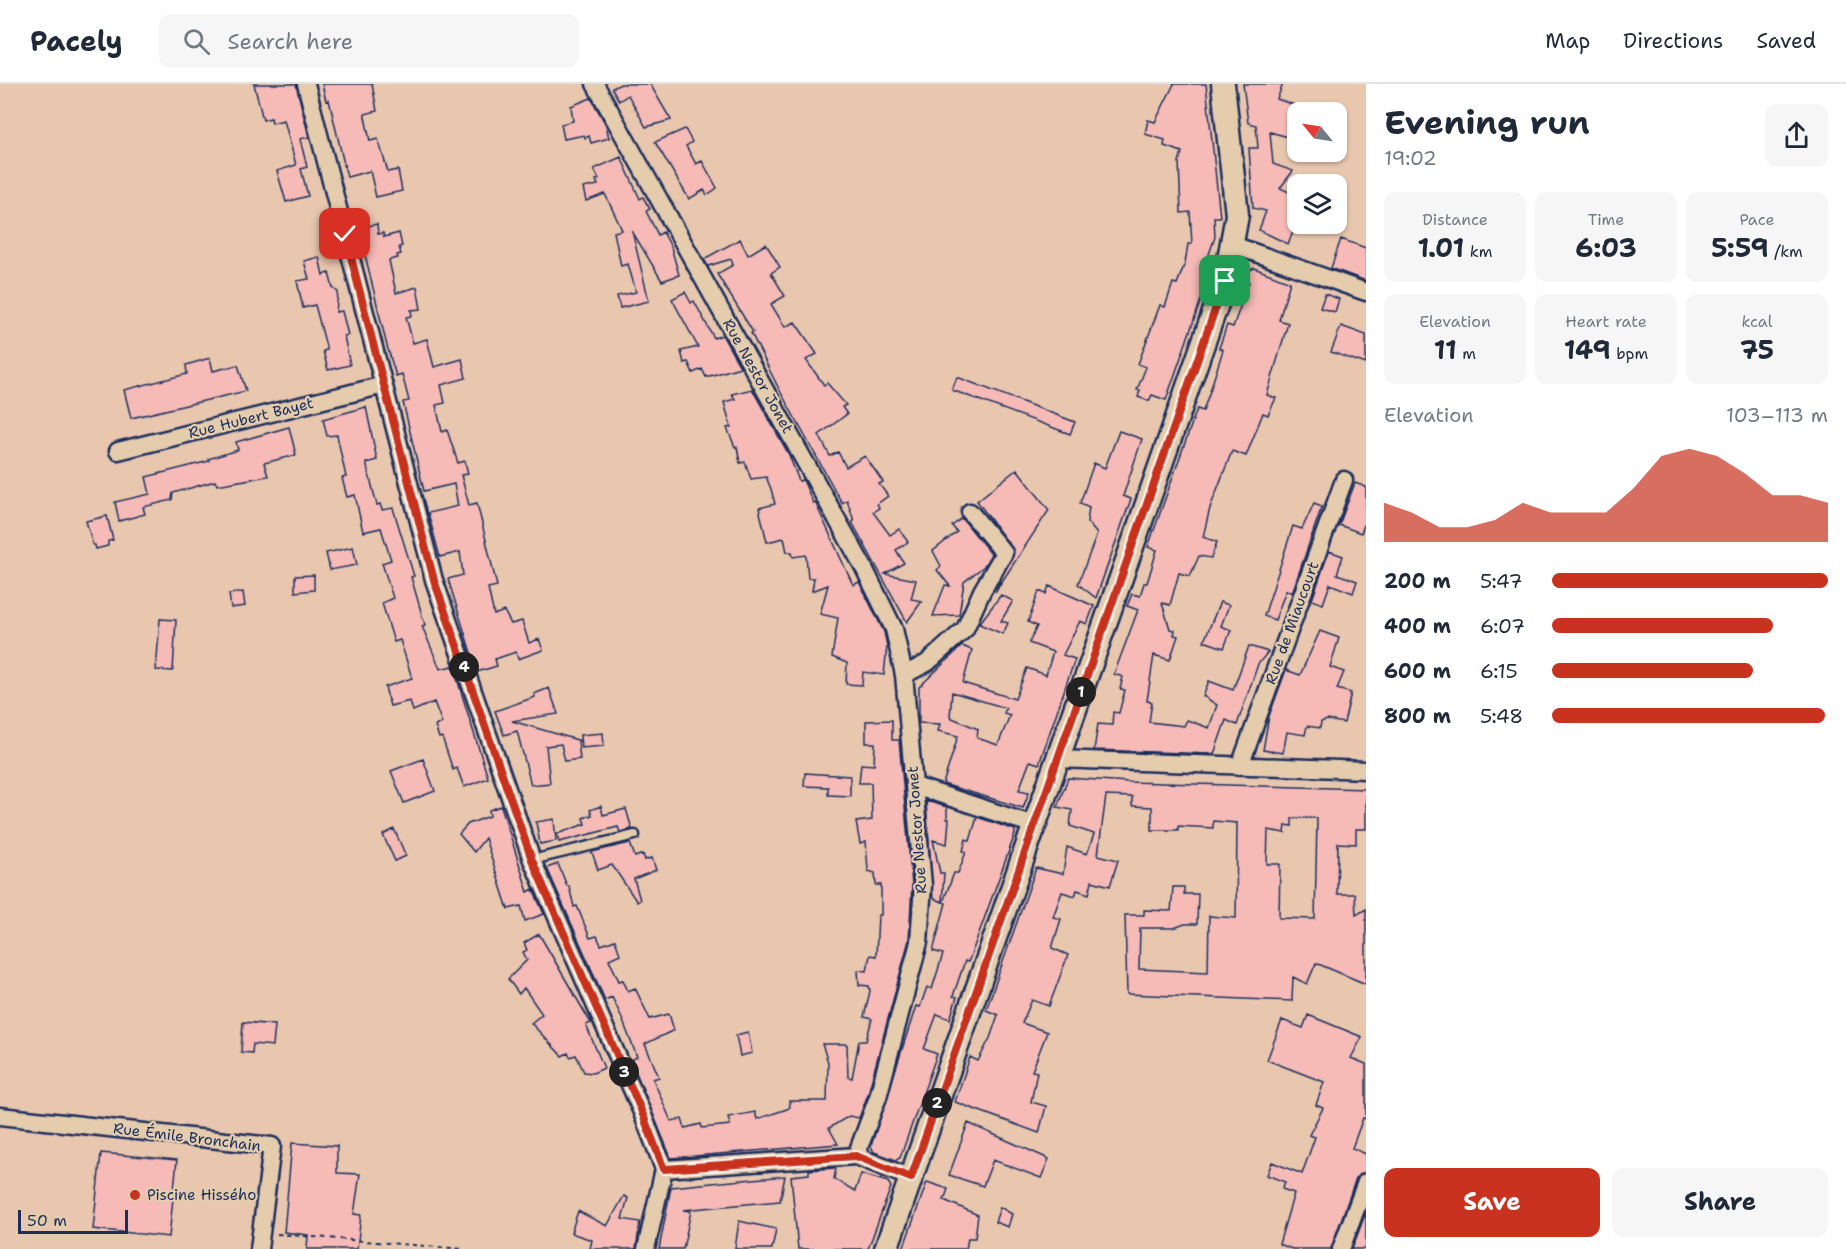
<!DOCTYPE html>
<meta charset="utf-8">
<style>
:root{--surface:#fff;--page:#f6f6f7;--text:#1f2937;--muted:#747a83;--line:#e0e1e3;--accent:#c8321e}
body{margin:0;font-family:"Shantell Sans",sans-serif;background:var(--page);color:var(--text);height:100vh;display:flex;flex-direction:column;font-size:22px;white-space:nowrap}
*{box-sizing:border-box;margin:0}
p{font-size:20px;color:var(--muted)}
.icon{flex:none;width:33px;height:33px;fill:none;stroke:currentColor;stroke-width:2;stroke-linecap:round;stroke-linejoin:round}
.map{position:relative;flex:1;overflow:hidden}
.drawer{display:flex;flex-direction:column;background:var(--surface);width:480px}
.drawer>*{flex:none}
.needle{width:39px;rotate:300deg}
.buttons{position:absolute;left:1287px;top:18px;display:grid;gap:12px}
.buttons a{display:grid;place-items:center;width:60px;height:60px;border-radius:12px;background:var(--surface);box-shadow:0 2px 4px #0004;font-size:30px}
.scale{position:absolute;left:18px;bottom:15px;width:110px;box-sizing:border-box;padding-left:6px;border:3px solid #1b2f5e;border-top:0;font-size:16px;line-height:21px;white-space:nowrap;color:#1b2f5e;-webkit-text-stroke:4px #e4ccac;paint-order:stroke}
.pin{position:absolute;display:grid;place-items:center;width:51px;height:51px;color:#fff;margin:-26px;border-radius:12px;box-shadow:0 3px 9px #0006}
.km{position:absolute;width:30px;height:30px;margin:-15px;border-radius:50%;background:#222;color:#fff;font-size:16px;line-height:30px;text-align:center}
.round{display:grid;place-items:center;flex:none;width:63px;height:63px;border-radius:12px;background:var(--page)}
.overview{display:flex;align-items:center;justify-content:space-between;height:102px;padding:0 18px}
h1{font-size:33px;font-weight:700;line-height:45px}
.stats{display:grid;grid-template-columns:repeat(3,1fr);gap:9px;height:102px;padding:6px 18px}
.stats div{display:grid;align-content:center;border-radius:12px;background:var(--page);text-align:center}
.stats b{font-size:26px;font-weight:700}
.stats small{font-size:16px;font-weight:400}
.stats p{font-size:16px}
.chart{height:168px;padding:12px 18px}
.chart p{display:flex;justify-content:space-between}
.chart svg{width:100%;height:108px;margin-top:6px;fill:var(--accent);opacity:.7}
.button{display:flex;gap:12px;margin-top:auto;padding:12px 18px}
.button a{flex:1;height:69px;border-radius:12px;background:var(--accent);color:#fff;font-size:24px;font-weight:700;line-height:69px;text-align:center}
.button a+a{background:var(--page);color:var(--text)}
ul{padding:0 18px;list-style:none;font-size:20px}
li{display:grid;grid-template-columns:96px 72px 1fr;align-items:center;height:45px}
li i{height:15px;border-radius:8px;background:var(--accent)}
header{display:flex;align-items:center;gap:36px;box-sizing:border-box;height:84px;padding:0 30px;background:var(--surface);border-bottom:2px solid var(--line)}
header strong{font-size:28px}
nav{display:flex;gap:33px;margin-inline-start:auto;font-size:21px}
.search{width:420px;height:54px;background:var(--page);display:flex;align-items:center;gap:15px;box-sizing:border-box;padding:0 21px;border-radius:12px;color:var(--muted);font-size:22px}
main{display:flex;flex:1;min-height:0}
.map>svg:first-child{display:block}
.building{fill:#f6bab7;stroke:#1b2f5e;stroke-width:1.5;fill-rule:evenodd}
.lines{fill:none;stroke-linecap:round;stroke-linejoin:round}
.lane-casing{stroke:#1b2f5e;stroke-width:13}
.street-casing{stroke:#1b2f5e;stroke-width:21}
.secondary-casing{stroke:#1b2f5e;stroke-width:27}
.path{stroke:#1b2f5e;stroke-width:2;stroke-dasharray:4.5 4.5;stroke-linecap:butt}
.lane{stroke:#e4ccac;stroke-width:8}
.street{stroke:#e4ccac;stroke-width:16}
.secondary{stroke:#e4ccac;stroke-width:22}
.route-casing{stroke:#fff;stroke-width:12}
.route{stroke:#c8321e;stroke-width:8}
.poi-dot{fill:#c8321e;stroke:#e4ccac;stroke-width:2}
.labels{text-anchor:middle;stroke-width:4.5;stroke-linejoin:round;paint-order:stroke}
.street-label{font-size:15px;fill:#1b2f5e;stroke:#e4ccac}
.poi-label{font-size:15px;fill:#1b2f5e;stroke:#e4ccac;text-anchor:start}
</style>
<header>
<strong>Pacely</strong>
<div class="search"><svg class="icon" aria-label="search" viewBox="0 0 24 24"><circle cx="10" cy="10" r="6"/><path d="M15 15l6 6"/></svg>Search here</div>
<nav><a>Map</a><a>Directions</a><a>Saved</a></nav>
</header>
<main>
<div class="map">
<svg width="1366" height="1165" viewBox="0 0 1366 1165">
<rect width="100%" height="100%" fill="#e9c7af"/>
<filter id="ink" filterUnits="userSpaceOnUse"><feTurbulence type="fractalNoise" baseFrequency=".0167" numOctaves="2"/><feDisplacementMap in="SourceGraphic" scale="12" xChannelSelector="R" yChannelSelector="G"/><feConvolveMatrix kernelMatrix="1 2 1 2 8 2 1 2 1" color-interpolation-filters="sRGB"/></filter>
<g filter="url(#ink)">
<path class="building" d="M254 0H296L309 53 300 55 307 83 301 85 308 112 286 118 277 87 296 81 284 36 272 39 271 34 263 36Z
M322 0H372L377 27 365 30V33L370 57 378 55 388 88 398 86 402 107 376 113 370 87 347 93 329 16 326 17Z
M621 0H650L671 36 646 43 628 11 619 17 612 4Z
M1174 0H1206L1220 133H1214L1215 153 1203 188 1210 190 1166 316 1152 311 1149 317 1138 313 1140 306H1137L1146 283 1138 280 1160 221 1165 223 1173 199 1177 200 1185 179 1188 160H1192L1190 128 1181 129 1179 78 1182 68 1164 62 1165 56 1145 50 1148 36 1155 38Z
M1243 0H1283L1277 15 1303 24 1301 28H1298V39L1292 54 1270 48 1273 80 1293 87 1280 104 1298 112V134L1288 160 1259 146 1266 127 1253 124 1249 64H1258L1256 41 1248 39Z
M591 14 606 41 609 54 591 59 589 52 585 54 584 51 564 55 561 40 573 37 571 22Z
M685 45 692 58 686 62 696 80 702 77 717 104 707 111 704 106 689 115 655 58Z
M621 73 640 115 643 113 650 125 646 127 658 151 663 148 671 163 679 191 662 197 632 147 649 217 620 224 617 212 636 208 628 180 621 182 614 148 622 146 605 110 586 117 583 104 598 101 596 96 599 95 594 85Z
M377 140 378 150 383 149 384 153 399 149 402 162 399 163 401 170 397 171 398 174 389 176 396 209 417 203 421 225 411 226 412 232 406 233 413 259 427 255 434 283 462 275 466 294 441 301 445 319 436 321 442 348 447 346 458 379 465 377 468 390 461 391 469 421 477 419 497 502 488 504 494 531 504 527 511 540 522 537 529 559 539 555 543 566 518 575 516 568 495 575 497 582 477 588 448 495 463 491 460 468 440 473 428 429 458 422 454 400 424 407 403 318 409 317 402 290 396 292 387 262 361 154 359 144Z
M740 155 748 171 766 160 780 183 771 189 785 212 771 220 785 243 795 238 817 270 806 276 824 301 827 299 846 321 842 323 847 330 819 351 830 372 838 368 846 383 865 372 883 398 879 400 888 412 877 420 879 424 873 428 890 451 899 445 908 458 896 466 904 479 885 490 916 496 911 515 922 517 907 538 852 438 854 437 847 416 842 419 779 305 751 249 753 248 717 190 733 181 731 175 708 182 704 175Z
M1341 155 1366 164V197L1331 184Z
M319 173 323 191 329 189 333 204 338 208 336 228 342 227 348 251 344 252 350 281 328 286 323 267 327 266 315 221 303 224 297 197 309 195 304 177Z
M1254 184 1290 198 1279 236 1288 239 1267 311 1276 314 1268 331 1263 329 1246 372 1232 367 1210 424 1203 453 1217 458 1211 474 1199 472 1190 492 1179 489 1170 521 1162 519 1170 545 1175 546 1174 551 1178 552 1170 576 1154 571 1147 617 1152 618 1149 638 1184 642 1187 636 1209 644 1217 621 1203 612 1209 597 1233 606 1249 562 1268 568 1258 580 1237 641 1226 636 1214 670 1094 666 1098 640 1112 641 1113 628 1119 629 1125 606 1120 605 1123 593 1114 590 1138 526 1127 522 1132 510 1140 512 1144 499H1147L1157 466 1148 463 1197 325 1203 327 1209 310 1223 266 1219 264 1227 241 1233 243 1249 198H1242L1246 188Z
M685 208 691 219 694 217 714 254 722 251 740 283 706 293 702 285 693 289 688 278 684 279 681 267 698 263 672 215Z
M1325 210 1339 215 1335 228 1320 224Z
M1341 242 1366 251V280L1331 268Z
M210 274 213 287 238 281 246 307 131 334 124 306 187 290 186 281Z
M957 293 1075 338 1070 350 952 306Z
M752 305 789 371 799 397 803 396 813 419 815 418 853 501 859 498 884 548 887 562 884 591 863 588 862 601 846 600 847 579 832 573 838 534 820 530 828 501 812 507 814 494H808L806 471 793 473 792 468H787L784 454 767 458 759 424 775 420 771 405 766 393 751 395 745 378 740 379 737 363H735L727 344 731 343 724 318 735 315 732 310Z
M366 323 377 376 366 379 377 421 380 420 382 426 393 424 414 492 411 493 425 541 422 542 440 585 453 582 488 694 464 703 457 684 453 686 442 653 439 654 435 642 442 639 434 618 413 627 410 617 390 622 385 603 412 594 400 556 394 558 382 519 393 514 382 479 391 476 381 444 363 448 355 411 347 413 342 394 346 393 337 351 327 352 323 335Z
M289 343 296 371 264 379 268 392 217 401 215 397 173 409 172 416 143 423 145 430 119 437 115 418 150 410 146 393 209 377 208 375 238 366 236 358Z
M1119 347 1142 355 1123 412 1131 415 1096 514 1078 500 1097 450 1087 438 1089 423 1080 419 1094 379 1105 384Z
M1017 385 1049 426 995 508 1014 467 977 417Z
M1355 399 1366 403V436L1361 449 1339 441Z
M1314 419 1322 422 1292 509 1286 506 1275 536 1264 532 1293 442 1302 445Z
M107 432 113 456 108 457V462L96 465 95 461H93L86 437Z
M962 434 991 470 984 482 964 498 959 531 933 532 945 501 950 502 937 486 941 482 933 467 957 448 952 442Z
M353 463 357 481 330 486 326 469Z
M1329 467 1343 472 1337 490 1357 497 1353 509 1330 500 1323 520 1312 516Z
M314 491V506L295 508V492Z
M1049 502 1094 522 1087 540 1080 537 1063 571 1075 575 1039 680 1030 677 1019 706 1029 708 1023 724 943 700 958 652 938 647 940 640 919 639V603L962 562 972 566 963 599 1015 615 1027 584 1046 591 1053 568 1029 559 1037 542 1028 538 1039 507 1046 510ZM952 608 1006 624 1004 629 1010 631 998 661 977 654 978 645 950 633Z
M243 508 245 522 231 524 229 510Z
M1001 511 1013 517 1001 537 1008 539 1003 550 979 540Z
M1220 518 1229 521 1221 542 1231 546 1224 564 1204 557Z
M160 535 176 536 173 587 156 586Z
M1320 547 1339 554 1330 583 1344 588 1337 605 1351 609 1344 639 1327 636 1321 638 1320 644 1307 642 1305 651 1287 648 1283 669 1263 666 1269 632 1286 586 1300 591Z
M549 604 558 630 512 637 581 657H578L580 675 565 677 561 660 546 662 550 699 531 701 517 647 504 651 495 627 535 613 534 610Z
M892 636V656H899L912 801 909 856 868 1010 859 1034 849 1032 829 1044 838 1060 671 1074 631 976 637 973 621 932 612 913 605 916 547 784 558 780 567 802H569L574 823 577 822 590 854 597 852 601 861 615 856 620 870 609 875 619 897 623 896 628 907 635 904 650 935 669 930 674 946 645 960 659 993 653 995 671 1037 682 1035 685 1044 701 1040 702 1044 730 1041 728 1033 755 1028 757 1035 787 1025 790 1023 789 1017H827L828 978 822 960H847L848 993 852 994 859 957H866L872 935 864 933 870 907 869 902 859 901 858 886 867 887 870 871 876 872 878 831H881V801H876L875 789 868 787 866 758 860 760 856 738 872 736 871 699H859L861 680 874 681 875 659H866V637Z
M603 649 604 662 581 664 580 651Z
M423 675 435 707 404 719 391 687Z
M805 689 850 692V712L828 711V703L804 702Z
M1068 694 1129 698 1366 705V745H1356V760L1338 759 1337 810H1355L1356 831 1366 825V900L1316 879 1307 900 1293 893 1292 917 1127 910 1125 831H1144V826L1171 827 1173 803H1184V810H1198L1197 840H1185L1174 844H1140L1139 885 1208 888 1209 832 1236 834 1237 739 1213 737V744L1178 742V746H1152V723L1132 722V713L1106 712 1098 771 1118 776 1110 802 1092 797 1089 810 1077 806 1075 812 1062 808 1053 833 1061 835 1052 864 1068 871 1049 922 1032 916 1022 939 1047 948 1032 987 1037 988 1031 1018 1046 1022 1039 1049 955 1018 970 973 978 977 990 954 998 931 986 926 1036 784 1063 790 1067 763 1087 770 1094 750 1070 742 1072 726 1057 723ZM1292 734H1317L1315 835 1279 834 1280 780H1267L1268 746 1285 749 1286 741 1292 742Z
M926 717 947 723V735H949L947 760 933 756 940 789H944L942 818 933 814Z
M501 722 528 808 533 805 544 830 525 837 521 822 508 825 485 754 474 768 459 750 468 740 490 732 489 726Z
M601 722 603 731 626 725 632 745 620 748 618 743 559 758 557 750 585 740 583 734 592 731 590 726Z
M977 733 1015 746V750L971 871 968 878 965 877 953 912 957 913 950 935 937 930 924 965 937 970 900 1074 896 1076 874 1068 871 1062 916 922 920 923 927 903 932 905 943 870 933 867 946 819 943 818 954 789H958L966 768 963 767 966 755 970 757Z
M554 735 556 757 540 760 536 738Z
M394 745 406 772 395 777 383 751Z
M630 759 635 773 643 770 645 776 652 774 656 786 634 795 640 816 637 818 612 781 598 786 592 768Z
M539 850 591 939 586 941 604 984 593 989 584 988 576 971 570 973 568 969 562 972 531 939 542 930 524 904 519 910 508 895 527 876 523 868 527 866 524 859Z
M1308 931 1362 953 1351 974 1366 980V1035L1363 1034 1352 1064 1366 1070V1088L1356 1094 1331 1165H1292L1279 1160 1294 1109 1282 1105 1285 1098 1267 1091 1272 1078 1302 1090 1315 1053 1309 1051 1323 1024 1316 1021 1324 998 1267 976 1282 936 1303 944Z
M243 938 275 941 273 962 253 960 252 969 241 968Z
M748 948 752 969 740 972 736 951Z
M968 1039 1049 1075 1041 1094 993 1076 983 1102 949 1091Z
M292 1059 337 1062V1089L360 1090 354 1130 361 1131 357 1165H307L308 1151 284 1148Z
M101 1069 177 1076 169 1153 93 1145Z
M836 1084 834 1095 855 1107 861 1090 888 1098 891 1103 868 1165H798L791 1092 809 1090V1086Z
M785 1092 780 1117 683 1126 691 1127 683 1165H659L671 1103Z
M927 1098 948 1105 944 1116 978 1131 975 1154H968L966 1165H903Z
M624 1112 628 1114 622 1135 640 1138 636 1165H590L592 1156 571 1149 578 1127 607 1142Z
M1000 1123 1012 1130 1008 1143 995 1138Z
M1366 1128V1165H1352Z
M739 1137 776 1145 772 1165H735Z"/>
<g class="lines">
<defs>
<path id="lane" d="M532 776 635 751"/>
<path id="street" d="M306 0 434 496 532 776 641 1026 664 1085
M595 0 864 484 894 545 904 591 923 801 919 858 878 1013 856 1072
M1233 161 1366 208
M118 367 384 301
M904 591 927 579 965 545 982 507 1004 469 970 428
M1057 675 1366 686
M1240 682 1344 396
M915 702 1034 741
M0 1032 272 1062 259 1165
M664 1085 856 1072 911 1094
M646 1165 664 1085
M1341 1165 1366 1098"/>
<path id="secondary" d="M886 1165 1225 197 1237 131 1223 0"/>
</defs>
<use href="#lane" class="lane-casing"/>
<use href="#street" class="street-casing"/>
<use href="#secondary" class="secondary-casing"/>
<path class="path" d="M277 1150 463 1165"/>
<use href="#lane" class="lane"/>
<use href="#street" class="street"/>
<use href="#secondary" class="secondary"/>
</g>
</g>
<g class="lines" filter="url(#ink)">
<defs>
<path id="route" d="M345 150 434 496 532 776 641 1026 664 1085 856 1072 911 1094 1225 197"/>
</defs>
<use href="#route" class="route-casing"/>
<use href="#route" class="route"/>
</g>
<circle class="poi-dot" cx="135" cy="1111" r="6"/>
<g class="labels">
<g class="street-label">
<text transform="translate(758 292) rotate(61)" y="5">Rue Nestor Jonet</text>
<text transform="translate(251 334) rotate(-14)" y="5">Rue Hubert Bayet</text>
<text transform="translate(1292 539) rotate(-70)" y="5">Rue de Miaucourt</text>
<text transform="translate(917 746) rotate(-94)" y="5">Rue Nestor Jonet</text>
<text transform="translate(187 1053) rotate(7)" y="5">Rue Émile Bronchain</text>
</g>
<g class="poi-label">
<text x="147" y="1116">Piscine Hissého</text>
</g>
</g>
</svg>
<div class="buttons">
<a><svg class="needle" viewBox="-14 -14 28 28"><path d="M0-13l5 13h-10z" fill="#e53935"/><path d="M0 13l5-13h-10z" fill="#747a83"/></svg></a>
<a><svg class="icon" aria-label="layers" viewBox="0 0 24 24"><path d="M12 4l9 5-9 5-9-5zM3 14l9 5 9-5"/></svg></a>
</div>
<div class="scale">50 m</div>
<div class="pin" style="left:1225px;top:197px;background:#1e9e55"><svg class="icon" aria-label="arrive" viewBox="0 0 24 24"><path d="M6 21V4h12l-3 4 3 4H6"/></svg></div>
<div class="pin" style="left:345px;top:150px;background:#d93025"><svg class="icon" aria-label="check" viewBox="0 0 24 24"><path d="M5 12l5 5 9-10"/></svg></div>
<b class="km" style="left:1081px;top:608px">1</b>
<b class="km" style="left:937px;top:1019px">2</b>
<b class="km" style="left:624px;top:988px">3</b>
<b class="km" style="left:464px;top:583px">4</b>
</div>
<section class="drawer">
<div class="overview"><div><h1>Evening run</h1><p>19:02</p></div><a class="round"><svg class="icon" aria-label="share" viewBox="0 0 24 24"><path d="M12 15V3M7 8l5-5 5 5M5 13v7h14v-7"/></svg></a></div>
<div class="stats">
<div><p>Distance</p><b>1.01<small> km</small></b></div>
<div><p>Time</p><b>6:03</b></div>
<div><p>Pace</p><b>5:59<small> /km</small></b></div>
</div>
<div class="stats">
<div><p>Elevation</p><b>11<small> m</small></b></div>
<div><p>Heart rate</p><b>149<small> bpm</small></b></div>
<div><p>kcal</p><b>75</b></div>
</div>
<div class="chart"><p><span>Elevation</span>103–113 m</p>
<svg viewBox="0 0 160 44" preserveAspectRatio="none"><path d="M0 44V28L10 32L20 38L30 38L40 35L50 28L60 32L70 32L80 32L90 22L100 9L110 6L120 9L130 16L140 25L150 25L160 28V44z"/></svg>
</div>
<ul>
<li><b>200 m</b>5:47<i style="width:100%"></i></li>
<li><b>400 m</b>6:07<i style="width:80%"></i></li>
<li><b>600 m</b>6:15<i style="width:73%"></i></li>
<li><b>800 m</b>5:48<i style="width:99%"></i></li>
</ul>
<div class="button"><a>Save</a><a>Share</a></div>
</section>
</main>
